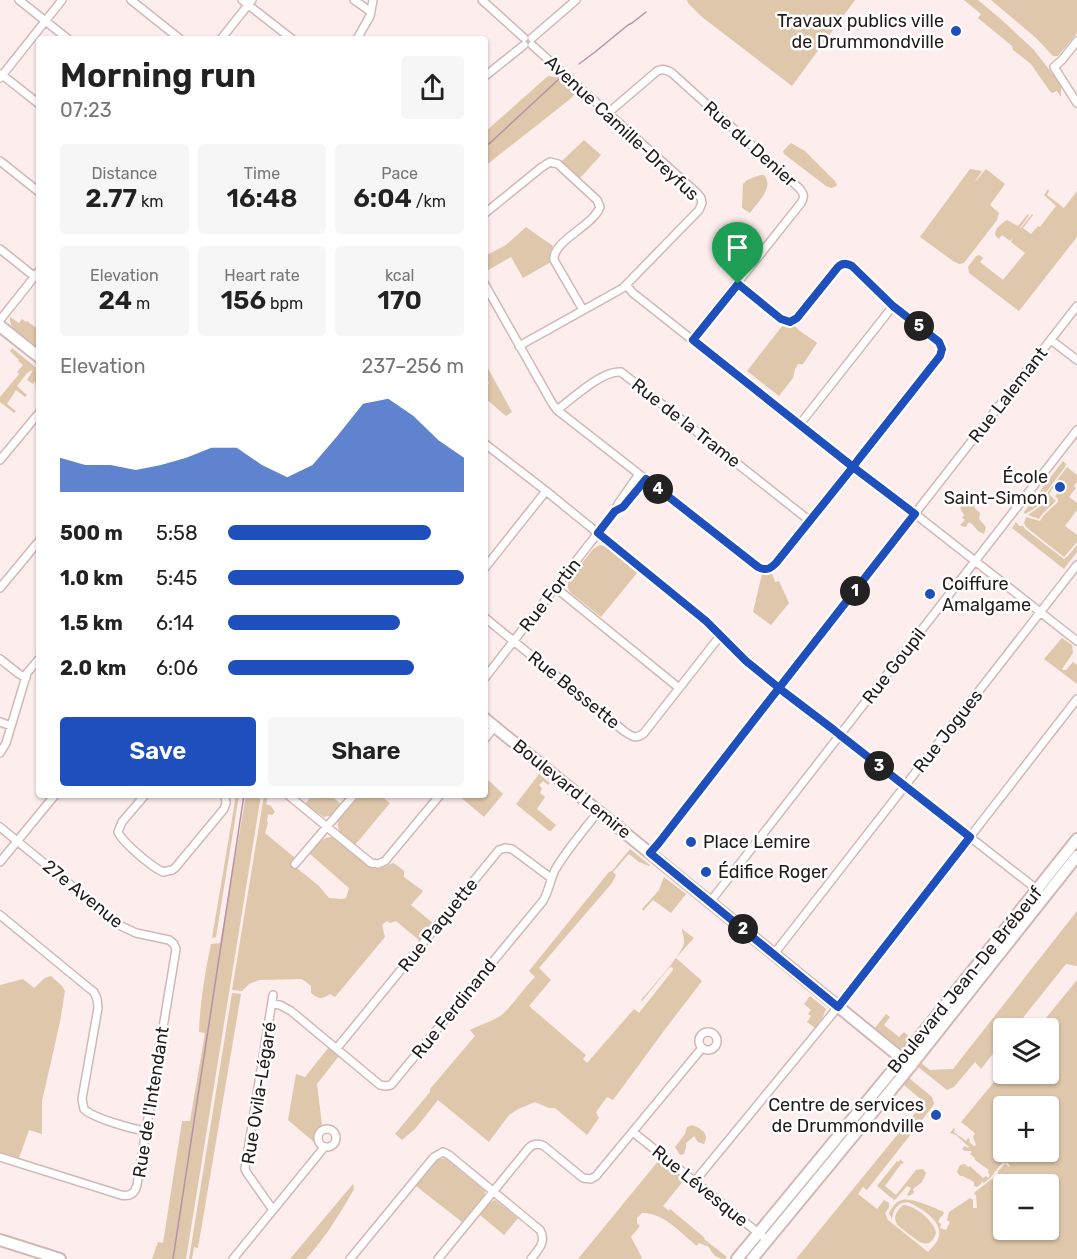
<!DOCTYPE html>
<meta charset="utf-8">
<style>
:root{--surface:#fff;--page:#f6f6f6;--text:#222;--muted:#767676;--accent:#1e4fbc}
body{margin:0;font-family:Rubik,sans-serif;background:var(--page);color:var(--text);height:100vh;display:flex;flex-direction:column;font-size:22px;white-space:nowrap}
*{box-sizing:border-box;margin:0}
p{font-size:20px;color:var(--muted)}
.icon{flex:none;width:33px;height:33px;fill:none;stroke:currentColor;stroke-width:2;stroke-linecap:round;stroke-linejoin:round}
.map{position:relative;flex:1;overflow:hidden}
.details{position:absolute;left:36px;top:36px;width:452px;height:762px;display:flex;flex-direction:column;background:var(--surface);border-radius:6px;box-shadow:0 2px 4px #0004}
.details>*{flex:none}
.buttons{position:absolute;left:993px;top:1018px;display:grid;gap:12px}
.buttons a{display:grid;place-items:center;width:66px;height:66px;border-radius:6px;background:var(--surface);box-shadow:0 2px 4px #0004;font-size:30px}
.pin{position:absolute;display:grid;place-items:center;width:51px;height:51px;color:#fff;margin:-62px -26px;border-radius:50% 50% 50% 0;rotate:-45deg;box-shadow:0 0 6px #0007}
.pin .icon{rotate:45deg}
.km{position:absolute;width:30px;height:30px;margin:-15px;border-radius:50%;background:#222;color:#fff;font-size:16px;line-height:30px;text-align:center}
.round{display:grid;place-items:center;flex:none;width:63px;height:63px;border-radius:6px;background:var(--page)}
.overview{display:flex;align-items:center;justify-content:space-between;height:102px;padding:0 24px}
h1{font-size:33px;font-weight:600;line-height:45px}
.metrics{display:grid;grid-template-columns:repeat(3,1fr);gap:9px;height:102px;padding:6px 24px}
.metrics div{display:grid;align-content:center;border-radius:6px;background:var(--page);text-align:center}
.metrics b{font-size:26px;font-weight:600}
.metrics small{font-size:16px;font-weight:400}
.metrics p{font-size:16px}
.chart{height:168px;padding:12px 24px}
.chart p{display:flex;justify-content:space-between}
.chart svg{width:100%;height:108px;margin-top:6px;fill:var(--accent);opacity:.7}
.button{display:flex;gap:12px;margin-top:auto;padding:12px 24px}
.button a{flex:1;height:69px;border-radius:6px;background:var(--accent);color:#fff;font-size:24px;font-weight:600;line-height:69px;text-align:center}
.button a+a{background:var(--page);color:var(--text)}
ul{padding:0 24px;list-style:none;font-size:20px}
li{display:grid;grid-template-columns:96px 72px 1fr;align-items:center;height:45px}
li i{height:15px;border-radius:8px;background:var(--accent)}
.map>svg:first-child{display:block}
.green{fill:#dec7ab;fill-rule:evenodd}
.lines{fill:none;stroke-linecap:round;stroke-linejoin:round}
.stream{stroke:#b592aa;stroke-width:1.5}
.street-casing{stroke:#d1b8b6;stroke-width:10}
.secondary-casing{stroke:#d1b8b6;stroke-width:14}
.street{stroke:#fff;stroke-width:7}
.secondary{stroke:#fff;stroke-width:10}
.route-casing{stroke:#fff;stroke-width:12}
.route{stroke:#1e4fbc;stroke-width:8}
.poi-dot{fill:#1e4fbc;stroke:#fff;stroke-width:2}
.labels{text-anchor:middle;stroke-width:5;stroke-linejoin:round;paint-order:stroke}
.poi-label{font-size:18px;fill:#231a1a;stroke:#fff;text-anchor:end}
.street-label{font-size:18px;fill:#231a1a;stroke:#fff}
</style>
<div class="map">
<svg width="1077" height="1259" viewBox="0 0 1077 1259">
<rect width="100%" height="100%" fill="#fdedec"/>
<path class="green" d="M687 0H855L792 86 702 17 688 3Z
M964 0H978L1003 21 1034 50 1061 85V97L1057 91 1052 93 1049 90 1031 64 1013 50 1012 46 978 18 981 14Z
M991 0H1077V33L1058 56H1053L1036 38Z
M555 72 577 92 569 100 485 166V132L548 76 555 77Z
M584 140 601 155 580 178 561 162Z
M791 143 805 151 835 181 837 185 835 187 831 188 826 186 784 154 783 151Z
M970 169 982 171 974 183 986 169 1005 184 990 205 999 213 997 220 964 263 959 264 953 261 920 237Z
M760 175H764C775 187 757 203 750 213L742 208 743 184 747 180Z
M1048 189 1049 191 1047 195 1064 208 1077 191V237L1019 311 969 273 968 267 976 256 980 255 983 258 980 262 1003 280 1025 253 1011 242 1013 237 1010 241 1002 235 999 239 995 235C995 228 1002 223 1007 220L1018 226 1028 214 1029 215 1020 228H1021L1032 214 1033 215 1023 228 1031 234 1038 226 1040 227 1056 206 1044 195Z
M526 227 553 246 550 253 551 262 523 278 511 257 485 272V256L506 245Z
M10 317 19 323 22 319 26 322 27 321 39 330V348L12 327 10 321Z
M783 325H794C799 332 810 337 817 343L803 364H798L795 369 793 378 779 396 747 371Z
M12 348 39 370V393L36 390 35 381 33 384 27 380 33 370H32L27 373 17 386 27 395 25 397 16 390 7 404 16 411 14 413 0 402V397L19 374 17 372 23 365 18 361 19 360 10 351Z
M485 363 512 412 506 416 485 398V387L489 383 485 374Z
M1063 461 1066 464 1065 467 1047 491 1042 504 1025 514 1024 512Z
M1067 467 1077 475V482L1074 486 1076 488 1069 497 1077 503V510L1065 526 1077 535V542L1064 557 1026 527 1024 523 1026 517 1040 521 1043 516 1058 502V499L1055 496 1059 491 1057 489 1062 490 1064 488 1057 483 1055 485V488L1052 489 1049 494 1056 501C1051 506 1042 513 1039 519L1028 515 1042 505 1045 502 1048 492Z
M972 495 982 503 980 505 976 504 974 507 980 513 979 519 986 527 984 534 978 531 971 523H968L966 527H964L960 525 965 520 962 518 964 515 960 508Z
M1016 522 1019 526H1023L1025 529 1064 559 1068 556 1077 545V552L1064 569 1012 528Z
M600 545 607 547 637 573 601 617 571 593C567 589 567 585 569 580L593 549Z
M772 573 775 582 779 581 789 603 771 625 753 612 762 574Z
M1062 638 1072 645 1073 653 1062 669 1063 670H1066L1073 662 1077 665V684L1044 659Z
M539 774 550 783 548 785 543 781 539 785 542 788 540 793 545 797 537 809 556 825 551 831H549L516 804Z
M485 777 503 794 484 817 458 795H484Z
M236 795H239L216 937 212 938Z
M246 795H261L186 1259H152L158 1242 163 1243 182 1121H190L205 1033 199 1032C200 1003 205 972 211 944L220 943Z
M264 795H273L268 796 266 804 271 806 275 812 272 815 268 814 267 821 268 823 265 833 295 858 293 861V865L319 886 329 898 342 899 346 898 349 888 310 854C316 846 322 836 332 837L372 868 378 869 393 863C397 865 401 868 404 871V877L423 891 411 905 434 924 420 941 396 921 390 923 387 921 382 925 385 937 335 997 330 994C321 1000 319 999 311 993V986L305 981 301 979 259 980 249 984 242 991 232 990Z
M312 795H330L341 804 332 815 324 817 305 804Z
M360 795H380L390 803 355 845C346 837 336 833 338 821Z
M630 849 650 865 649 866 639 862 629 854 613 872 616 875 612 883 539 968 551 980 529 1006 586 1055 583 1059 587 1063 634 1009 639 1013 673 970V968L671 967 669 968 642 1001 641 1000C650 989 682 955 684 943 685 938 682 934 682 929L694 938 676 958 702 981 666 1028 613 1100 607 1097 596 1112 599 1118 587 1135 555 1108H549L535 1102 518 1109 509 1115 489 1142 438 1100 415 1129 402 1140 395 1134 430 1092V1089L475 1036 470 1030C479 1025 497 1020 504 1013 515 1002 524 988 535 977L529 971 609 872 612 871Z
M664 877 686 894 671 913 653 900 643 911 642 909 659 890Z
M1077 911V966L1066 964 1014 1029H1004L1003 1041 981 1069 975 1062 954 1087 947 1090 918 1067 921 1063 930 1070 953 1069Z
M51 976 62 986 65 991 60 1022 42 1101V1134L29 1130 19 1158 0 1152V985L23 979 34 988 45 978Z
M1077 980V1259H796L924 1102 904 1085 909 1078 932 1097 934 1103 933 1106 867 1190 863 1187 858 1194 877 1209 884 1200 889 1203V1207L885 1213 888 1220 928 1252C932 1247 938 1243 939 1236 943 1221 919 1206 907 1202 897 1203 893 1210 892 1219L889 1213C892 1208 896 1201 902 1200 912 1197 934 1208 944 1212L942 1217 941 1216 938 1222 941 1224 940 1228 946 1230 950 1222 947 1220 949 1212 970 1198 973 1200V1208H977L976 1195 974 1194 975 1192 997 1175 1005 1179 1010 1185H1004V1230H1048V1185H1012L1003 1176 998 1174V1171L1005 1164 1009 1167 1010 1166 1008 1163H1002L990 1178 984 1183 981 1181 982 1183 977 1187 974 1186V1182L963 1176H960L957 1172 960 1165 965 1164 968 1167 970 1166 983 1178 986 1176 988 1178 990 1175 988 1173 989 1170 975 1160V1158L970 1154 972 1152 971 1151H965L962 1149 965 1146 968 1148 969 1147 956 1135 950 1133 954 1128 955 1129 954 1132 966 1141 968 1138 970 1140 969 1142 974 1146 976 1145 973 1137 975 1133 961 1122 1003 1071 1004 1074H1048V1029H1037ZM1004 1107H1048V1152H1004Z
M232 993 241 994 198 1248 194 1247 192 1259H189Z
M810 996 826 1009 823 1017 815 1028 807 1022 811 1016 808 1014 811 1010 804 1004Z
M886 1014 890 1017 884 1025 899 1037 904 1032 911 1038 905 1046 901 1048H899L875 1028Z
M329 1047 339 1056 317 1084 322 1125 314 1133 315 1143 288 1120 296 1074 305 1077Z
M692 1125C701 1128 710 1134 704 1144L698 1142 694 1136 686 1143V1147L684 1154 680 1155 675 1147 685 1134 687 1127Z
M445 1158 485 1191 484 1196 462 1222 416 1186 437 1160Z
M900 1159 904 1163 901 1164 885 1186 896 1195 916 1170 923 1169 926 1173 922 1182 913 1189 914 1193 909 1196 907 1195 911 1188 907 1186 896 1199 894 1200 877 1186 897 1161 899 1162Z
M659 1160 685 1179 663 1206 669 1211 670 1209 705 1238 704 1239 727 1257 725 1259C717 1259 712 1254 709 1247L699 1243 697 1246C682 1234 663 1212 642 1213L637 1218V1223L640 1226 631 1237 642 1258 641 1259H578Z
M353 1184 354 1189C340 1214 325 1238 306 1259H290Z
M495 1200 518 1218 504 1235 480 1215 491 1202Z
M903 1205C915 1205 935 1222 936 1233 929 1253 917 1240 906 1232 903 1229 897 1226 896 1222 893 1215 899 1209 903 1205Z"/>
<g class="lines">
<path class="stream" d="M579 64 595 52 628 25 632 23 646 12
M484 146 490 143 559 79
M173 1259 244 795"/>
<defs>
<path id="street" d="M19 0 68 39
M131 0 180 39
M242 0 292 39
M354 0 371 12
M482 0 524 38
M532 38 576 0
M221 39 252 0
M357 39 370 16 373 0
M1077 41 1062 60 1054 67 1077 103
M1 74 39 104
M484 77 524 45
M0 78 62 0
M608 113 656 72C661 68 666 69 672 73L799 188C804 193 805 197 801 203L692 340
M0 161 39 192
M484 214 542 167 550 162 558 164 597 200 600 207C593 226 552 241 554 260L583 310
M0 249 35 277
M484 283 552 403 557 410 758 567C766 571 771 569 776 563L940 356 942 349 939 341 893 306 852 266C847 263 842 263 838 267L797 318 791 321 781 319 738 284
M626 285 633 293 853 467 910 510 1077 641
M0 320 39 271
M1051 340 1077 360
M519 346 623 288 699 210 702 203 701 198 696 192 532 45
M557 410C572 399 602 370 621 372L810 521
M800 424 893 306
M484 443 546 491 706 621 760 673 1039 891
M0 460 39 413
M615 511 623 507 646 479
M484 569 546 491
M0 588 39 541
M556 588 679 688
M484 617 624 731C631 736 636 740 644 733L720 636
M0 659 19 674 26 678
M484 679 615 511 618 504 639 474
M0 722 11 726
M484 740 495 726
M0 753 6 743 27 673 39 659
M145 795 122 822 118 832C123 843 152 867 163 872L172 870 175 868 224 809 226 803 225 795
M288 795 371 863 378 864 385 861 440 795
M0 827 121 926 136 933 169 940 174 944 176 949 137 1185C135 1193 130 1197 121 1195L0 1157
M650 853 1077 306
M0 862 55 795
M295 864 354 795
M710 902 1077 430
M0 915 90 989 94 992 97 999 98 1008 82 1099 84 1109C93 1118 132 1129 146 1131
M774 954 1077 565
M272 1004 280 1005 291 1011 380 1085 386 1086 391 1085 543 901C549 891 550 880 555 870 568 848 583 831 599 811
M699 1041a9 9 0 1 1 18 0a9 9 0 1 1-18 0Z
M337 1048 499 850 505 848 512 849 551 878
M318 1138a9 9 0 1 1 18 0a9 9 0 1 1-18 0Z
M633 1132 767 1240
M695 1181 838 1007 1077 699
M273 1210 247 1173 245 1169 273 995
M233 1259 322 1150 324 1147
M350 1259 434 1157 443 1152 449 1155 540 1230C547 1242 538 1250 531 1259
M438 1259 528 1149C532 1144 538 1143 544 1146L583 1178 591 1179 596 1176 702 1048"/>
<path id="secondary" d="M0 326 39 357
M484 718 911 1066
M0 1240 60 1259
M737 1259 911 1048 1077 839
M752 1259 905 1073 1077 856"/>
</defs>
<use href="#street" class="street-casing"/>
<use href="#secondary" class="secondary-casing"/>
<use href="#street" class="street"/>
<use href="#secondary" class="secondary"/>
</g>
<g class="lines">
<defs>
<path id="route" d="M738 284 693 340 853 467 915 514 910 520 779 688 761 711 658 844 650 853 838 1007 970 837 840 735 834 730 784 692 746 661 706 621 598 533 615 511 623 507 646 479 758 567C766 571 770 569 776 563L853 467 858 460 940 356 942 349 939 342 893 306 852 266C847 263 842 263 838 267L797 318 790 322 781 319 738 284"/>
</defs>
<use href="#route" class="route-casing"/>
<use href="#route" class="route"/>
</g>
<g class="poi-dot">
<circle cx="956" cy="31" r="6"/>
<circle cx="1060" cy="487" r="6"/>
<circle cx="930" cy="594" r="6"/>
<circle cx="691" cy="842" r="6"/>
<circle cx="706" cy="872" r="6"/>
<circle cx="936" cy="1115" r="6"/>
</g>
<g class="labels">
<g class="poi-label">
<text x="944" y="27">Travaux publics ville<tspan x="944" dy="21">de Drummondville</tspan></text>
<text x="1048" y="483">École<tspan x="1048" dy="21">Saint-Simon</tspan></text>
<text x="942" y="590" text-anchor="start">Coiffure<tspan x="942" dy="21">Amalgame</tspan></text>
<text x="703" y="848" text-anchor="start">Place Lemire</text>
<text x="718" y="878" text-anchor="start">Édifice Roger</text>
<text x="924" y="1111">Centre de services<tspan x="924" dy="21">de Drummondville</tspan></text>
</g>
<g class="street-label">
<text transform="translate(622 128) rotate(43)" y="6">Avenue Camille-Dreyfus</text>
<text transform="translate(750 144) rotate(42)" y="6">Rue du Denier</text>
<text transform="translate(1008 395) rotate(-52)" y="6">Rue Lalemant</text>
<text transform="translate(686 423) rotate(38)" y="6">Rue de la Trame</text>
<text transform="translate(550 595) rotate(-52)" y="6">Rue Fortin</text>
<text transform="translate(894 666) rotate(-52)" y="6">Rue Goupil</text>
<text transform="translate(574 690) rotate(39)" y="6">Rue Bessette</text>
<text transform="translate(948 731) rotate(-52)" y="6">Rue Jogues</text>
<text transform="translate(572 789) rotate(39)" y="6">Boulevard Lemire</text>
<text transform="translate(83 894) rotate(39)" y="6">27e Avenue</text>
<text transform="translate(438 925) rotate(-51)" y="6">Rue Paquette</text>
<text transform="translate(965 980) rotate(-51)" y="6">Boulevard Jean-De Brébeuf</text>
<text transform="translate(454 1009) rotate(-51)" y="6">Rue Ferdinand</text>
<text transform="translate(259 1093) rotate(-81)" y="6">Rue Ovila-Légaré</text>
<text transform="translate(151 1102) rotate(-81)" y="6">Rue de l'Intendant</text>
<text transform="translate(700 1186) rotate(39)" y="6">Rue Lévesque</text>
</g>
</g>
</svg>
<div class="buttons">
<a><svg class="icon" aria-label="layers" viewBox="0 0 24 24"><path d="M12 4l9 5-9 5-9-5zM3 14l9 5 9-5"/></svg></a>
<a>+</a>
<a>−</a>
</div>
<div class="pin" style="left:738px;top:284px;background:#1e9e55"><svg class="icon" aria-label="arrive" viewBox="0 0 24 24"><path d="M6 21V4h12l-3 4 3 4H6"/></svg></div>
<b class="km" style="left:855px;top:591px">1</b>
<b class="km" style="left:743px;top:929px">2</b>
<b class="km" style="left:879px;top:766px">3</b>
<b class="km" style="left:658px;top:489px">4</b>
<b class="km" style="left:919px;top:326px">5</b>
<section class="details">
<div class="overview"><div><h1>Morning run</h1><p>07:23</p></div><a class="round"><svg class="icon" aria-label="share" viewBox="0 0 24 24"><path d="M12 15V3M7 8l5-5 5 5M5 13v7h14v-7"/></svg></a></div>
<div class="metrics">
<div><p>Distance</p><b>2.77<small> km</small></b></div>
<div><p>Time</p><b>16:48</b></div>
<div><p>Pace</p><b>6:04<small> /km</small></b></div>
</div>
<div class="metrics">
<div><p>Elevation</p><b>24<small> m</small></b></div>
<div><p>Heart rate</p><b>156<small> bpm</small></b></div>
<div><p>kcal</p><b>170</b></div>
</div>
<div class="chart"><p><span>Elevation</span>237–256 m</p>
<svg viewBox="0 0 160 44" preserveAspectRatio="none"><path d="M0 44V30L10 33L20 33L30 35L40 33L50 30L60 26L70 26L80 33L90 38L100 33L110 21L120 8L130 6L140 13L150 23L160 30V44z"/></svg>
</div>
<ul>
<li><b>500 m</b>5:58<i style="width:86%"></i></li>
<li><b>1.0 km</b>5:45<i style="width:100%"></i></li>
<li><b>1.5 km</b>6:14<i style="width:73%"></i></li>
<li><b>2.0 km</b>6:06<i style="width:79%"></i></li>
</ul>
<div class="button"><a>Save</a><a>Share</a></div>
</section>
</div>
